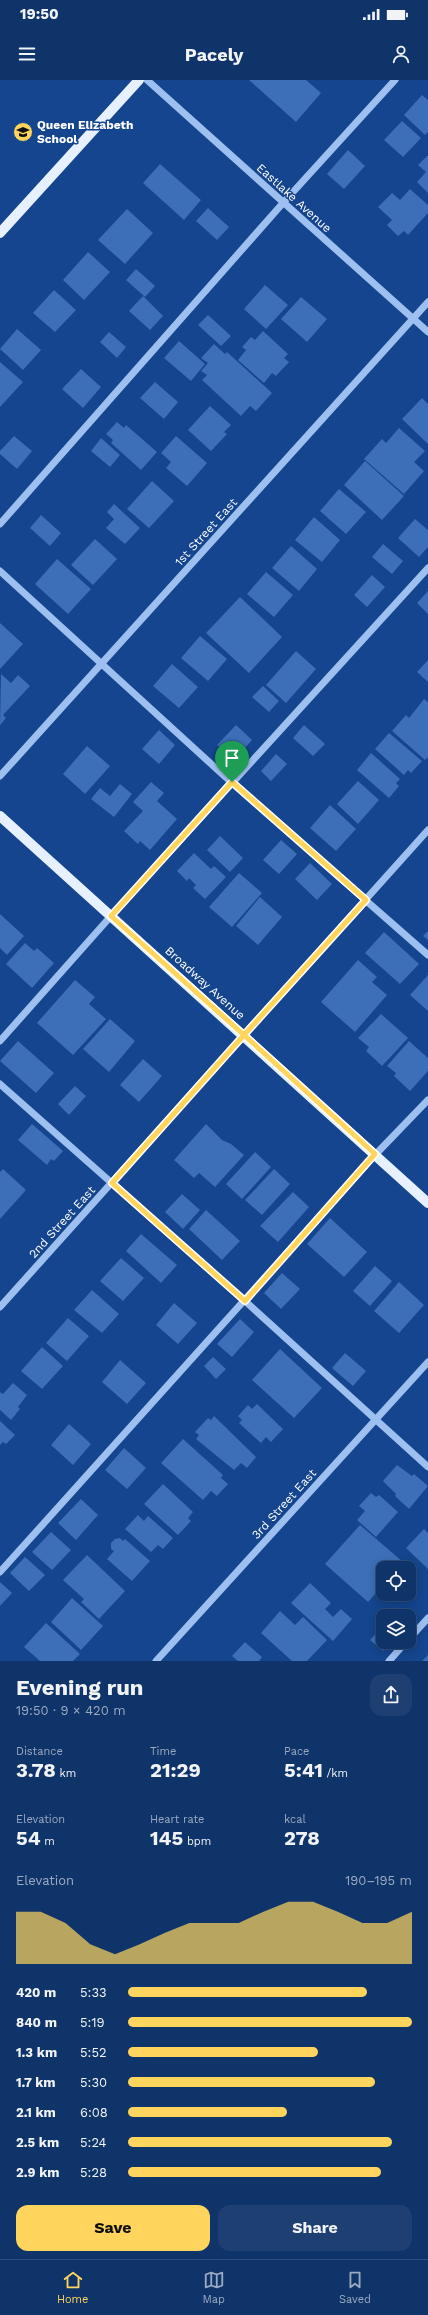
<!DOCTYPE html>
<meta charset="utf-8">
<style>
:root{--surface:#0f346a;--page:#1d3f72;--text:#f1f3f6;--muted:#9baac1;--line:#2f4f7e;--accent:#ffd55d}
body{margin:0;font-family:"Work Sans",sans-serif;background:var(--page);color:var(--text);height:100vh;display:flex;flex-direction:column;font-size:15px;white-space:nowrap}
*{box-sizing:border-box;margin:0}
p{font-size:13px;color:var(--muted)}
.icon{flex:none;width:22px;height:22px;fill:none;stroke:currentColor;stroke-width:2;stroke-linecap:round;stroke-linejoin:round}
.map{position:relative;height:1581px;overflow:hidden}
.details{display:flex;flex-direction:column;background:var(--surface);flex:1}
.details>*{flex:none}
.buttons{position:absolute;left:376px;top:1481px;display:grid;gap:8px}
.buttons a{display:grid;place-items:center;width:40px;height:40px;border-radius:8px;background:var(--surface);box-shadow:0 2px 10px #0003,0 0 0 1px var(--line);font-size:20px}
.pin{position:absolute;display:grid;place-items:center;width:34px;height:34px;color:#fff;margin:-41px -17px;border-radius:50% 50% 50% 0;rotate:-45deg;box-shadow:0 0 4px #0007}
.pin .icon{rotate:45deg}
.round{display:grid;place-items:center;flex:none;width:42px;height:42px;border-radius:12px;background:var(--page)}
.overview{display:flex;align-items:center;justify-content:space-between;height:68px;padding:0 16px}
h1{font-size:22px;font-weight:700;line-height:30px}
.figures{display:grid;grid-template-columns:repeat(3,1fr);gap:6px;height:68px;padding:4px 16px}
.figures div{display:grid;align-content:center}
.figures b{font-size:20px;font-weight:700}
.figures small{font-size:11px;font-weight:400}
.figures p{font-size:11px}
.chart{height:112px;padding:8px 16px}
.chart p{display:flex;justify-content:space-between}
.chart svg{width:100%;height:72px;margin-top:4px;fill:var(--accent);opacity:.7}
.action{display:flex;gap:8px;margin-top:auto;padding:8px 16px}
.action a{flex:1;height:46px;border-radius:12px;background:var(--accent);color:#111;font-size:16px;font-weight:700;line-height:46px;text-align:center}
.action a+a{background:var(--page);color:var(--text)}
ul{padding:0 16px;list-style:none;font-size:13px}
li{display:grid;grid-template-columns:64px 48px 1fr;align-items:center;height:30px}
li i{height:10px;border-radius:5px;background:var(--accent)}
.status{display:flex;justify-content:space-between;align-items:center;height:28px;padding:0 20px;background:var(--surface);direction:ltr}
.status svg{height:11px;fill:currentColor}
header{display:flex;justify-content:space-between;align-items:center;height:52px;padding:0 16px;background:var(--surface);font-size:18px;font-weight:700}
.tabs{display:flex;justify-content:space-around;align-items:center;height:56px;border-top:1px solid var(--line);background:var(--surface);font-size:11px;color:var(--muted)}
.tabs a{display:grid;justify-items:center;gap:2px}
.tabs .active{color:var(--accent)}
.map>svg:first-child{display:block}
.building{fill:#3c6fb7}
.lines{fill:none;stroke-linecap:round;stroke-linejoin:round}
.minor{stroke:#9ec0f1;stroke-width:7}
.major{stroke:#e7f0ff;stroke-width:10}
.route-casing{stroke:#fff;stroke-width:8}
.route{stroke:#ffd55d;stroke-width:5}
.labels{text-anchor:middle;stroke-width:3;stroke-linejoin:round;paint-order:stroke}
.poi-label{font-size:12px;font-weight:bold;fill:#fff;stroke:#14458e;text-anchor:start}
.street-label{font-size:12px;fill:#fff;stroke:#14458e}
</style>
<div class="status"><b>19:50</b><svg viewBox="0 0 49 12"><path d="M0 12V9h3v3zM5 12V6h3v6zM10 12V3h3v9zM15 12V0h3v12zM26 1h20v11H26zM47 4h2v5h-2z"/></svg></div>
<header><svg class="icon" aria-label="menu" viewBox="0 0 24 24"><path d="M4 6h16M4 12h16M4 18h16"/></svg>Pacely<svg class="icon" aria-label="person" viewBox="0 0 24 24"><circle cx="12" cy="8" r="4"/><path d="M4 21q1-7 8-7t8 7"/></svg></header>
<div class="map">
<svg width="428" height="1581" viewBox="0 0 428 1581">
<rect width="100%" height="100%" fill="#14458e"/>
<path class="building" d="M249 0H306L321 13 296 42Z
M422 15 428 20V52L425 55 404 35Z
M402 41 421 58 403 77 384 60Z
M348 70 365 86 344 109 327 94Z
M427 76H428V113L417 102 426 92 418 85Z
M160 84 201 120 184 140 143 103Z
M410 109 428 125V133L408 155 404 151 398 156 387 145 392 140 378 127 392 113 400 120Z
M208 128 229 147 217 160 196 141Z
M127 129 153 153 125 184 98 160Z
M88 172 110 192 84 220 63 200Z
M136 189 155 206 145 217 126 200Z
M265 205 288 225 266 249 244 229Z
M54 210 76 230 55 252 33 233Z
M143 216 163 236 150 250 129 231Z
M301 217 327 239 307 262 281 239Z
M208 235 231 256 221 266 198 245Z
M17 249 41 270 23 290 0 269Z
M263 251 288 274 284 278 289 282 276 296 272 293 264 303 238 280 246 270 242 267 251 257 255 260Z
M109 252 126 267 117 278 100 262Z
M179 261 205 284 191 301 164 278Z
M214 264 225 274 227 272 272 313 256 331 250 326 241 336 202 300 207 295 201 291 208 283 201 278Z
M0 282 23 302 0 327Z
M81 289 101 307 83 328 62 309Z
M155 302 178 322 164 339 140 318Z
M422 318 428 324V364L402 339Z
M210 326 231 345 224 352 227 354 211 371 188 350Z
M117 342 124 348 126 345 157 372 141 390 111 363 113 360 106 354Z
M399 348 425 371 414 382 424 391 404 414 364 379 382 359 386 363Z
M14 356 32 371 17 389 0 374V371Z
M176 356 207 383 187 406 166 388 171 382 161 373Z
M101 358 120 375 110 387 91 371Z
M365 381 404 416 382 440 344 405Z
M152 401 174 421 149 448 127 429Z
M339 409 366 432 346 454 320 431Z
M114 424 140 448 125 464 106 448 114 439 107 432Z
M41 435 61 453 50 466 30 448Z
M314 437 340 460 322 482 295 460Z
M415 439 428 450V467L419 477 398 458Z
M95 459 117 479 93 505 71 485Z
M383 464 403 481 392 494 372 477Z
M291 466 317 489 299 511 272 488Z
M57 479 91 509 68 534 35 504Z
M266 492 293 515 274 537 247 514Z
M372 495 385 507 367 527 354 515Z
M428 511V534L417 523Z
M240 517 282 557 249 593 206 553Z
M0 543 23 564 0 589Z
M200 556 227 579 208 601 181 578Z
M296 571 316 589 286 623 266 605Z
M428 580V602L417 592Z
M172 584 198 607 179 628 153 606Z
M1 594 11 603 18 595 30 606 3 635 6 638 0 645Z
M263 606 279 621 269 632 252 617Z
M424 619 428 622V677L425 680 392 651 406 635 409 638Z
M236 645 252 660 234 680 217 665Z
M304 645 325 664 313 676 293 658Z
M159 650 175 665 159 684 142 669Z
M389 653 422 681 411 693 408 690 404 695 375 669Z
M87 666 110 686 85 714 63 694Z
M371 673 400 699 396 703 399 706 389 718 357 690Z
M276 674 287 684 271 701 261 691Z
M358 701 379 720 358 744 337 724Z
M151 702 164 713 157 721 177 739 150 770 140 761 138 764 124 751 143 731 133 722Z
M120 704 132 714 114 737 91 719 100 708 110 716Z
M330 725 356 749 336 771 310 748Z
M220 756 243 778 230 792 207 770Z
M281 760 297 774 279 794 263 780Z
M194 773 211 789 214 786 226 797 205 819 193 808 196 805 189 798 187 801 177 791Z
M310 783 332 804 317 820 295 799Z
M239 793 262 813 232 847 209 827Z
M260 817 282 837 258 865 236 846Z
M0 834 24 856 7 875 0 868Z
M428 851V860L423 856Z
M384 852 419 884 400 904 365 873Z
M25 863 34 871 37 868 54 883 32 908 6 884Z
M358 880 377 897 372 902 387 915 355 952 321 922Z
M428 895V931L410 915Z
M75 900 95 917 89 924 106 939 73 975 37 943Z
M381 934 408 958 382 986 366 971 369 967 358 958Z
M110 939 135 961 109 992 83 969Z
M18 961 54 993 36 1013 0 981Z
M409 961 428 978V991L410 1011 394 996 396 993 387 986Z
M143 979 162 996 139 1022 120 1005Z
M75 1006 86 1016 69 1035 58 1024Z
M32 1044 63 1071 54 1081 51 1079 47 1085 18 1060Z
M206 1044 222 1060 231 1064 244 1075 215 1107 199 1093 194 1098 174 1080Z
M255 1072 271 1087 242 1119 226 1104Z
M3 1089 26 1110 0 1139V1092Z
M274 1089 290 1104 262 1135 245 1120Z
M293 1112 309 1127 278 1162 260 1146Z
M182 1114 200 1130 183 1149 165 1132Z
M206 1130 240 1161 222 1180 189 1149Z
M330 1138 367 1172 344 1197 307 1164Z
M141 1154 177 1185 161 1203 126 1171Z
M121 1178 144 1198 123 1221 100 1201Z
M375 1186 392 1201 370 1226 353 1211Z
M282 1193 300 1209 281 1229 264 1213Z
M399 1202 424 1225 399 1253 374 1231Z
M92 1210 119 1234 102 1253 74 1230Z
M174 1223 197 1243 178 1264 156 1245Z
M68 1238 89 1256 67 1281 46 1263Z
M240 1239 254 1252 232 1277 217 1264Z
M42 1267 63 1286 42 1309 21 1291Z
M280 1269 322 1308 294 1338 252 1300Z
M345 1273 366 1291 353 1306 332 1288Z
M213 1277 226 1289 216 1299 204 1286Z
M120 1280 146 1303 127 1324 102 1302Z
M13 1303 27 1315 18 1327 20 1329 11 1340 0 1330V1312L3 1314Z
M257 1324 283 1349 271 1362 266 1357 261 1363 239 1343 242 1340 238 1336 248 1325 252 1329Z
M214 1336 256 1377 247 1388 241 1383 234 1390 196 1359 199 1355 195 1352 208 1338 211 1340Z
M0 1341 15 1355 6 1364 3 1362 0 1365Z
M69 1344 91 1364 73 1385 51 1365Z
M183 1359 223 1395 221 1398 228 1404 217 1416 211 1411 203 1420 161 1383Z
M124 1368 146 1388 127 1409 105 1390Z
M397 1385 412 1396 414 1394 428 1406 409 1429 395 1416 396 1414 383 1401Z
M163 1404 193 1432 188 1438 191 1441 178 1455 144 1424Z
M371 1413 376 1417 379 1415 398 1432 376 1457 357 1440 365 1431 359 1426Z
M81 1419 98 1435 76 1460 58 1443Z
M138 1435 144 1441 148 1436 173 1458 163 1469 158 1465 151 1472 125 1449Z
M360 1445 403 1482 398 1488H383V1505L368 1522 325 1484Z
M424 1449 428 1453V1489L406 1468Z
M51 1452 71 1470 52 1490 32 1472Z
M120 1458 123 1461 125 1459 150 1481 132 1501 107 1479 114 1471 111 1469V1463L115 1459Z
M87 1475 125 1511 99 1539 81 1522 84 1519 63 1500Z
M25 1477 45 1495 29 1511 10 1493Z
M0 1502 12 1513 0 1526Z
M310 1503 331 1523 325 1529 333 1537 341 1529 352 1539 333 1561 291 1523Z
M72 1518 103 1546 81 1570 51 1542Z
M280 1531 295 1545 303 1537 327 1560 307 1581H292L261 1553Z
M46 1543 80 1574 73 1581H40L24 1567Z
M383 1546V1562H391L383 1571 370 1560Z
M245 1562 262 1577 259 1581H238L232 1576Z
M428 1575V1581H422Z"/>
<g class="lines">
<path class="minor" d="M147 0 428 252
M0 444 283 123 395 0
M0 491 232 703 428 875
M0 696 428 222
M0 961 111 836 428 488
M0 1004 245 1221 428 1387
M0 1227 428 750
M0 1492 375 1075 428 1020
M409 1559 428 1538
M156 1581 428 1282
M389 1581 406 1562"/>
<path class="major" d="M0 153 139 0
M0 736 428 1123"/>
</g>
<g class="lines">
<defs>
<path id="route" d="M232 702 111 836 244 955 112 1103 245 1221 375 1074 244 955 366 820 232 702"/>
</defs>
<use href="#route" class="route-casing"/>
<use href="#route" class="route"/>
</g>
<defs>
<symbol id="school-disc" viewBox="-11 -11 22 22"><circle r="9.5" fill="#ffd55d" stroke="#14458e"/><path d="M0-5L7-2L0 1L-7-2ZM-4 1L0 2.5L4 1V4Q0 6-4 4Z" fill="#111"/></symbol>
</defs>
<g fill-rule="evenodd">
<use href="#school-disc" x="12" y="41" width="22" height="22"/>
</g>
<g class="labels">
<g class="poi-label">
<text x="37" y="49">Queen Elizabeth<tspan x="37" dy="14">School</tspan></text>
</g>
<g class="street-label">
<text transform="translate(294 118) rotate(42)" y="4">Eastlake Avenue</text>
<text transform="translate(206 452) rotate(-48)" y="4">1st Street East</text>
<text transform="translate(205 903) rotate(42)" y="4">Broadway Avenue</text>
<text transform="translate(62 1142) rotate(-48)" y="4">2nd Street East</text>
<text transform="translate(284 1424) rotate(-48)" y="4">3rd Street East</text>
</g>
</g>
</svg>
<div class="buttons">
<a><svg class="icon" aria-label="locate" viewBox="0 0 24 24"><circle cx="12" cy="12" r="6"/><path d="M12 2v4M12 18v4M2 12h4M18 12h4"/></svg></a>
<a><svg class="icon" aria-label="layers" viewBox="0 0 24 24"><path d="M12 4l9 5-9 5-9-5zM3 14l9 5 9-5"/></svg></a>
</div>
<div class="pin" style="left:232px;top:702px;background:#1e9e55"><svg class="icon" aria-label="arrive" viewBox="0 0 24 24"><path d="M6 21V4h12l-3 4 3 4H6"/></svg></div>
</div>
<section class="details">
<div class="overview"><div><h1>Evening run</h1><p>19:50 · 9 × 420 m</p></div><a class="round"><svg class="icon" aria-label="share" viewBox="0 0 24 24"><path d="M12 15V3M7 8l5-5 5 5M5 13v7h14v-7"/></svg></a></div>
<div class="figures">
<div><p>Distance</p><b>3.78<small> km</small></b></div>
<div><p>Time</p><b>21:29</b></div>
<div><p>Pace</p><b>5:41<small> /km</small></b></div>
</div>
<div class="figures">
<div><p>Elevation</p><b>54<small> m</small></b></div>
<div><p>Heart rate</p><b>145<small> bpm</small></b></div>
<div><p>kcal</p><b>278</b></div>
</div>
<div class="chart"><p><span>Elevation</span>190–195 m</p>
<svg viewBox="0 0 160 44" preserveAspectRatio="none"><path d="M0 44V12L10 12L20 19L30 32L40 38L50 32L60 25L70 19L80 19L90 19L100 12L110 6L120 6L130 12L140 19L150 19L160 12V44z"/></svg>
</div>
<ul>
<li><b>420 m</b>5:33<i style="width:84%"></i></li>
<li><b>840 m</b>5:19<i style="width:100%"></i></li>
<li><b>1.3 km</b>5:52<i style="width:67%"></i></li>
<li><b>1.7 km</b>5:30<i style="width:87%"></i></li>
<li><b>2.1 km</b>6:08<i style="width:56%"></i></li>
<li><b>2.5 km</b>5:24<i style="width:93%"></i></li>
<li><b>2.9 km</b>5:28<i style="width:89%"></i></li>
</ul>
<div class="action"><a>Save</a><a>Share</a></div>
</section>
<nav class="tabs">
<a class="active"><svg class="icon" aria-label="home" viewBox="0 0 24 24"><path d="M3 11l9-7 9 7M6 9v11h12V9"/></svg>Home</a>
<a><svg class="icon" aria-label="map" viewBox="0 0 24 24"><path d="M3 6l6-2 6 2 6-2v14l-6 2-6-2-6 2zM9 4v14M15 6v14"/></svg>Map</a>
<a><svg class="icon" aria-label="saved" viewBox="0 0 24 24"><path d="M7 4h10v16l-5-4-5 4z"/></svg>Saved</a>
</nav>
